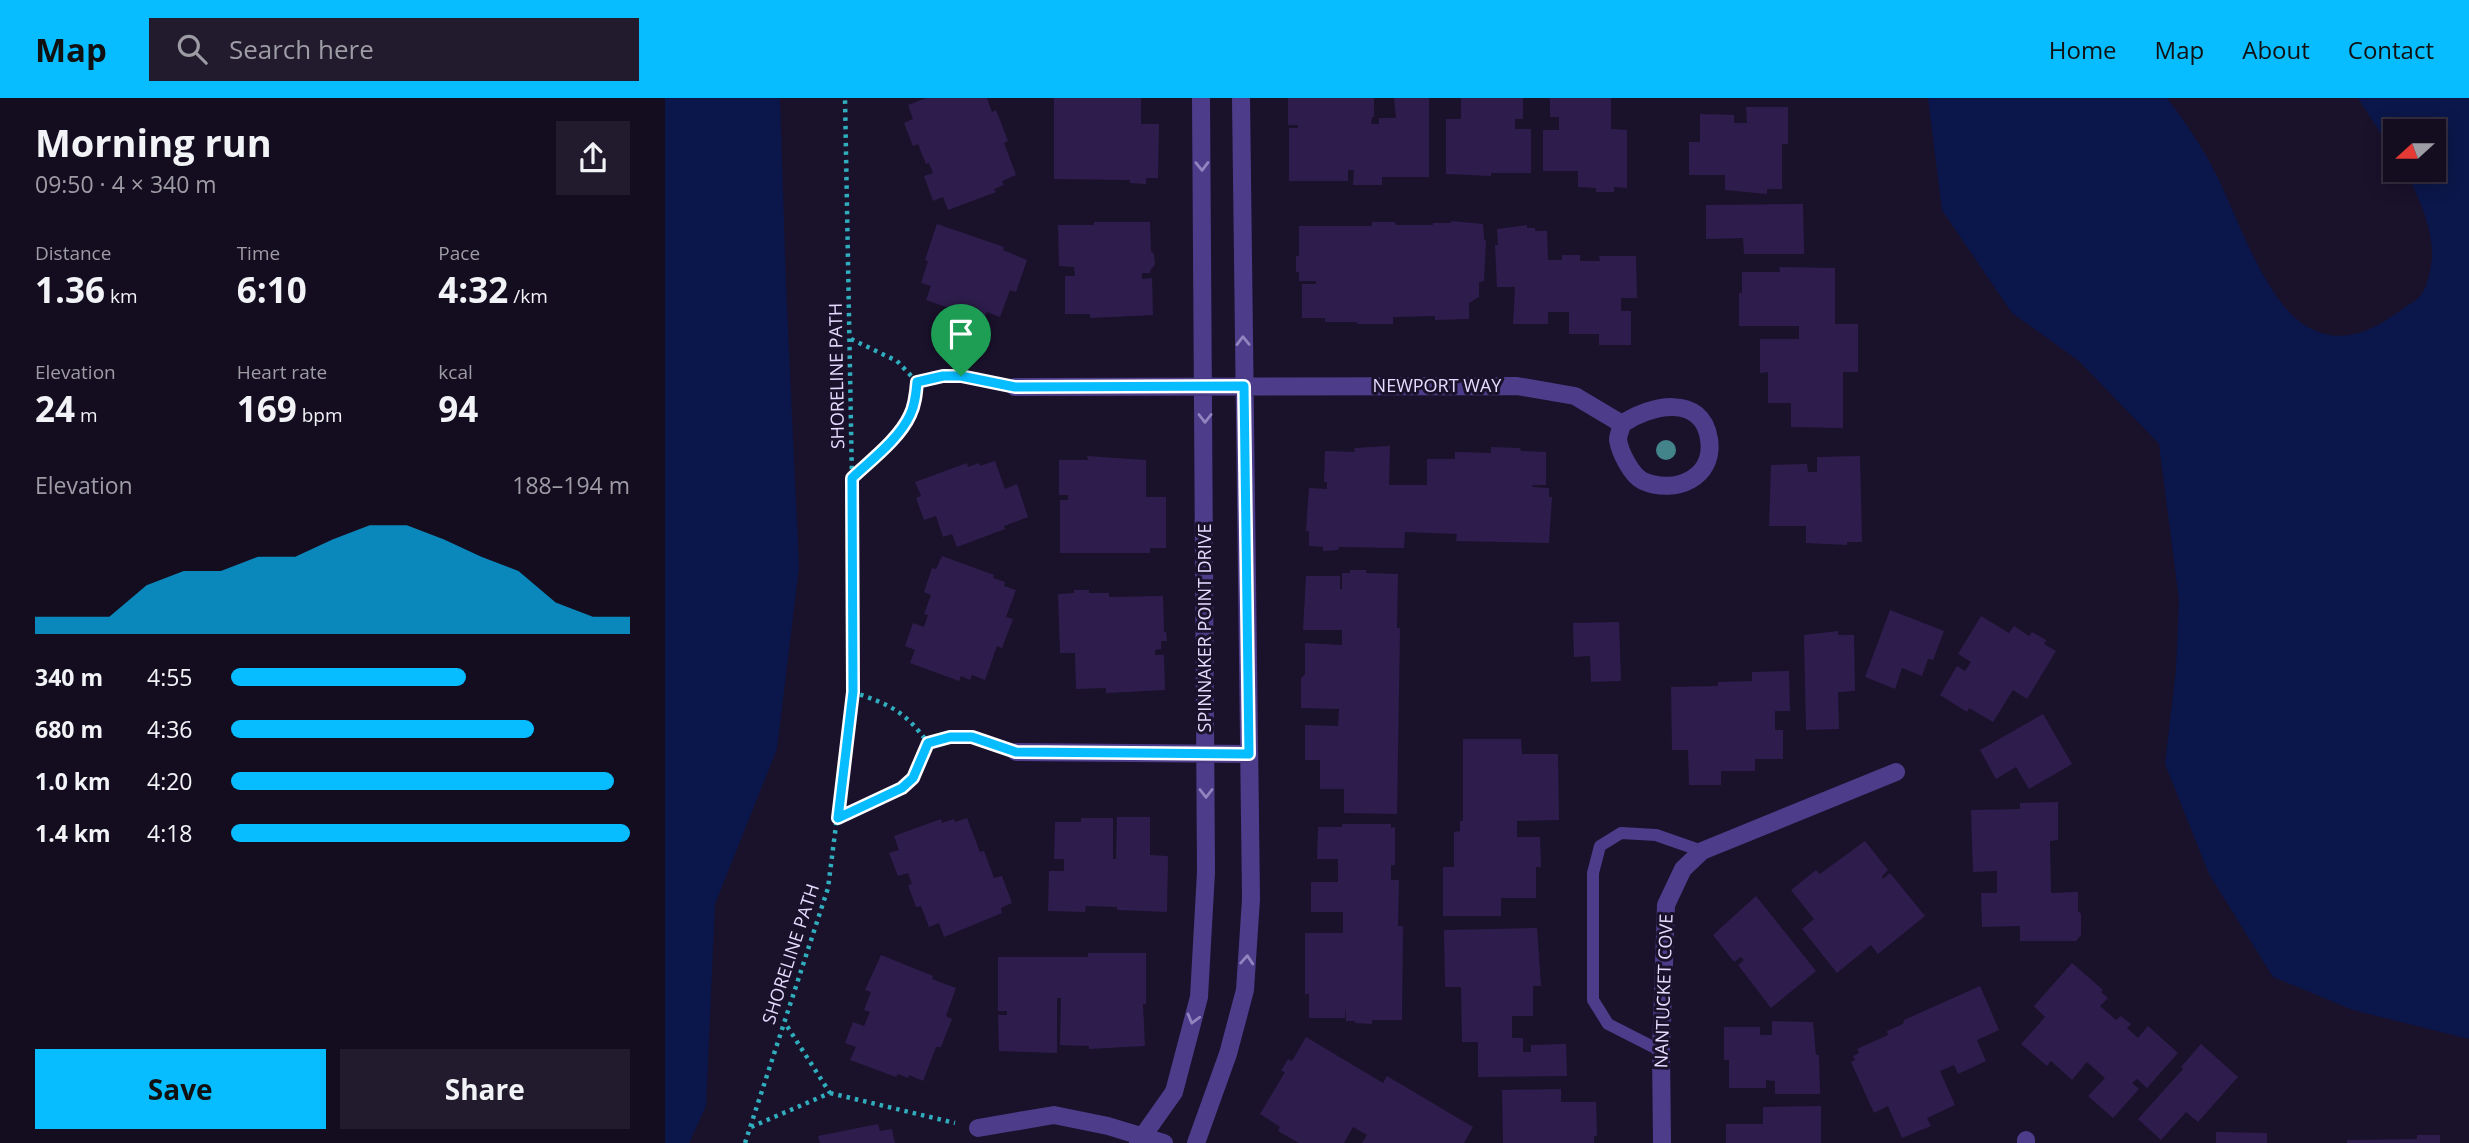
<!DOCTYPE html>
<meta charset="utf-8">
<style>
:root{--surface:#140d20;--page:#211b2d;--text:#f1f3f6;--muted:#9d9ca5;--line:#332d3e;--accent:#07bcff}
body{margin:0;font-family:"Open Sans",sans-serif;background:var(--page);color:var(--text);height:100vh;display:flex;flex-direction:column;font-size:26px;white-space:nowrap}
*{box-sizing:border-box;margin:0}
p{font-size:23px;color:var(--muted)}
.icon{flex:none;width:38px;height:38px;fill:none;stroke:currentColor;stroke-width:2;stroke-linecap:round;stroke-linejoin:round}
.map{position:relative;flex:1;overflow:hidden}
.side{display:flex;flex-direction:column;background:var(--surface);width:665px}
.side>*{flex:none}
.needle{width:46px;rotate:249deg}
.tools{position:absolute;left:1718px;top:21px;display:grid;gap:14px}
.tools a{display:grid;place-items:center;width:63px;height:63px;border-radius:0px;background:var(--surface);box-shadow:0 4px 18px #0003,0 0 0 2px var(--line);font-size:35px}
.pin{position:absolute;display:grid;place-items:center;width:60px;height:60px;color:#fff;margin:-72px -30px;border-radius:50% 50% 50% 0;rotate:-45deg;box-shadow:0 0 7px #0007}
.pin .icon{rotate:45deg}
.round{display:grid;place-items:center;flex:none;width:74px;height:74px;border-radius:0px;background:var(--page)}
.head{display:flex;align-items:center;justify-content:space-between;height:119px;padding:0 35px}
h1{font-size:38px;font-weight:700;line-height:52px}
.stats{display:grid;grid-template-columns:repeat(3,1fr);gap:10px;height:119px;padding:7px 35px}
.stats div{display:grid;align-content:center}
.stats b{font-size:35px;font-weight:700}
.stats small{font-size:19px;font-weight:400}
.stats p{font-size:19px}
.chart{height:196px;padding:14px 35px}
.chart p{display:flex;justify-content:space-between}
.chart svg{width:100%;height:126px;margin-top:7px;fill:var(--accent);opacity:.7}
.button{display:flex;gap:14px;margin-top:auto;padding:14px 35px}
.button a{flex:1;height:80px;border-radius:0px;background:var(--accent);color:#111;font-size:28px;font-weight:700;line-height:80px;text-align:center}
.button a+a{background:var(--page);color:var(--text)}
ul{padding:0 35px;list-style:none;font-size:23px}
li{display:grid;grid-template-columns:112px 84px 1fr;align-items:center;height:52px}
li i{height:18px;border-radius:9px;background:var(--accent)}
header{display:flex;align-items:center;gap:42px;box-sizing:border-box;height:98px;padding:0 35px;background:var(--accent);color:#111}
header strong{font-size:33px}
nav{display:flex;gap:38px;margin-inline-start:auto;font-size:24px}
.search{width:490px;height:63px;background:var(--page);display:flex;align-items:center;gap:18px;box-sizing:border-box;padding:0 24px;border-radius:0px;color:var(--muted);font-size:26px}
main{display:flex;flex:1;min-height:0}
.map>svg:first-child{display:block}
.water{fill:#0b174a}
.building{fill:#2e1d4c}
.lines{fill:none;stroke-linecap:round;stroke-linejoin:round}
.path{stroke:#30aebe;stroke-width:4.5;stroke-dasharray:3.5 5;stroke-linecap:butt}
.service{stroke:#4c3c8a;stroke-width:12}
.minor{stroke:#4c3c8a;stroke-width:18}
.tree{fill:#43838a}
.oneway{stroke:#9184bf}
.route-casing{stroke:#fff;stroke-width:14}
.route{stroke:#07bcff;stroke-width:9}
.labels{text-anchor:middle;stroke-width:6;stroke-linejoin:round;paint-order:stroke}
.street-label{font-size:18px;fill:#e5dbff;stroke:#1a112b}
</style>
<header>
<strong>Map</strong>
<div class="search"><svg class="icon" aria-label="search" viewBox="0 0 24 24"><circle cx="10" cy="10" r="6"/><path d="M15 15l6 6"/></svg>Search here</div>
<nav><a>Home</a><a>Map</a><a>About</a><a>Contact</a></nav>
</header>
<main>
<section class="side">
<div class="head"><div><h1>Morning run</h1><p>09:50 · 4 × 340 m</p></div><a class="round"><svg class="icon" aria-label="share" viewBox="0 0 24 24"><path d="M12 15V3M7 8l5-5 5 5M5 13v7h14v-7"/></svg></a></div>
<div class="stats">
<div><p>Distance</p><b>1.36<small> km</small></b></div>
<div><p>Time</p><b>6:10</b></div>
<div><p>Pace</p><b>4:32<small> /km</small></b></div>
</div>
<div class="stats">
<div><p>Elevation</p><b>24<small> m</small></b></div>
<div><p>Heart rate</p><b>169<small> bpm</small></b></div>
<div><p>kcal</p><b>94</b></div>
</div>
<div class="chart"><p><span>Elevation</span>188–194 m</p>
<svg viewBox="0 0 160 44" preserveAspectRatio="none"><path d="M0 44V38L10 38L20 38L30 27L40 22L50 22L60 17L70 17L80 11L90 6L100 6L110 11L120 17L130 22L140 33L150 38L160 38V44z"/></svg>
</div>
<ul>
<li><b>340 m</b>4:55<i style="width:59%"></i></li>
<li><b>680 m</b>4:36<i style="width:76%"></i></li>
<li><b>1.0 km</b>4:20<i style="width:96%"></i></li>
<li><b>1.4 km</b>4:18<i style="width:100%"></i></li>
</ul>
<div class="button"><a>Save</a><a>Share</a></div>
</section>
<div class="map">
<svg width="1804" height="1045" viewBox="0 0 1804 1045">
<rect width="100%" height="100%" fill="#1a112b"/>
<path class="water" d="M0 0H115L121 189 134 469 112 651 50 806 41 1008 24 1045H0Z
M1263 0H1502C1520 24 1537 48 1551 76 1572 118 1599 200 1638 226 1673 249 1704 235 1735 213 1741 208 1751 203 1756 197 1761 191 1765 175 1766 167 1772 140 1753 94 1739 72H1769V33H1731V59L1693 0H1804V941L1688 912 1608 879 1544 776 1500 666 1511 572 1514 502 1494 346 1414 263 1347 215 1277 112Z"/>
<path class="building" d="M261 0H322L327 14 331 12 343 43 339 45 351 77 337 83 339 87 329 91 331 94 283 112 278 99 268 103 259 78 268 75 264 65 261 66 253 46 248 48 239 25 248 21 243 7Z
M389 0H476V26H494L493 80H481V86L465 85V82L389 81Z
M623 0H709V19H707L706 26H714V20H731L729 0H764V79H717V87H688L689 72H683V83H624V30H633V27H623Z
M796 0H858V21H850V31H866V75H826V78L781 76V21H796Z
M885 0H946V31L962 32V90L949 89V94H931V90L913 89V73H878V32H894V19H885Z
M1081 9H1123V46H1117V91H1102V96L1060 92V77H1024V44H1035V16L1069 17V25H1082Z
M1138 106 1139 156H1079L1078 140 1041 141V107Z
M786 123 818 126 819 142H821L819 183 814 184V199L804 205V221L770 222V218L728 219V226H692V224H660V220H637V186H651V183H634V174H631V158H634V128H707V124H730L731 127H768V125H786Z
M429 124H485L486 153 489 156 490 167 486 171 485 175H477V181L487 180 488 217 425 220V216H400V178H410L409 169 394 168 393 127H429Z
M272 126 339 149 338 152 362 162 351 194 345 192 335 219 322 214 320 218 311 215 309 219 261 202 266 188 256 185 263 163 260 162Z
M862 127V130H870V133H882L883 162H897V157H915V163H935L934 158H971L972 200H956V213H966V247H934V236H904V214H883V226H848L850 189H832L830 147H833L832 131Z
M1114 169 1170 170V226H1193V274H1178V330L1126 329V305H1103V274L1095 275V241H1134V228H1074V195H1077V174H1115Z
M725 348 724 387H762V361H790V354L826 355V349L855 350 856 353 881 354V387H868L867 389 884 390V399H887L884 445 791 443 792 436 740 434 739 450 674 449 673 452 658 453V449L644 448V433H641L644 390 662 391V384H659L660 353 690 354 689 350Z
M422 358 481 362V399H501V450H485V455H395V402H403V397H394V362H423Z
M1195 358 1197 444H1182V447L1141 445V428H1104L1106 367 1142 366 1143 374H1152V359Z
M330 363 340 391 352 386 363 419 339 428 340 431 292 449 287 436 278 439 271 418 259 422 251 400 256 398 250 384 302 365 303 369 314 365 315 368Z
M277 458 329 477 328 480 340 484 339 488 351 492 341 519 348 521 337 550 332 548 320 582 307 577 305 582 296 578 294 583 245 565 250 552 240 548 248 525 259 529 263 517 259 516 266 497 259 494 267 470 271 471Z
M685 472H701V475L733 476 732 530H735L732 716 679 715V691H655V662H640V627L673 628 674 611 636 610V580L640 576V545L677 547V532H638L641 478H675V491H677V475H685Z
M409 492H424V495H444V499L498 498 499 534H501L502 543H496V551L490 552V557H499L500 592 441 595V590L411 591 410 555H395L393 496 409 495Z
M1225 512 1279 533 1268 562 1263 561 1257 578 1237 570 1230 591 1200 579Z
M1316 518 1344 535 1349 528 1364 538 1367 534 1381 542 1379 546 1391 553 1362 601 1348 592 1328 624 1304 610 1302 614 1275 597 1292 568 1300 573 1306 564 1293 556Z
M954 524 956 583 926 584 925 558 909 559 908 525Z
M1173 533V537H1189L1190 593 1173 594 1174 631 1141 632 1139 537Z
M1124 573 1125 613H1110V632H1118V661H1090V673H1056V687H1024L1023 652H1007L1006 589 1053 588V584L1087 583V574Z
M1378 616 1407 666 1364 691 1351 669 1331 681 1315 652Z
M798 641H856L857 656H893L894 722 852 723V739H875L876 769H871V800H836V818H778V769H789V734L795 733V723H798Z
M1393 704V742L1385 743 1386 795 1413 794V813L1416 816V837L1411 843H1355V828L1317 829 1316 795H1332V773L1308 774 1306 712 1355 711V705Z
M452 719H485V757L503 758 502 814 452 812V809L421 808 420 814 383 813 384 773H399V761H389L390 724H416V720H448V761H451Z
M302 720 315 754 319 753 329 780 337 778 347 805 336 810 337 815 279 839 274 825 264 829 256 808 251 809 243 787 247 786 243 775 233 778 224 755 234 752 229 738 276 721 277 725 289 721 290 724Z
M677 726H726V730L730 729V767H726V782H734L733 828H738L737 922H707V926L690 925V923H681V907L680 920H644V896H640V835H678V814H646V784H673V761H652L653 729H677Z
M1200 743 1223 772 1217 778 1218 781 1225 775 1260 818 1213 856 1206 847 1172 875 1137 831 1149 821 1126 792 1151 772 1155 776Z
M1091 798 1151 873 1106 910 1073 867 1079 862 1076 859 1069 864 1048 837Z
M872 830 876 888H868V918H847V940H858V954H866V947L901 946 902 978 813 979V944H797L796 889H780L779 832Z
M423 855H481V906H478L480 948 424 951V948L395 947 396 900H392V955L334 953 333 917H342V913H333V859H423Z
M216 857 268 878 267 881 291 890 281 918 287 921 276 949H271L258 983 244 977 243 980 233 976 231 979 185 962 191 949 180 945 188 924 199 928 205 914 199 912 206 894 200 892Z
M1407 865 1438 892 1436 894 1443 900 1435 908 1451 922 1456 918 1466 926 1462 930 1473 940 1483 928 1513 955 1482 990 1472 981 1467 985 1474 991 1448 1020 1423 998 1440 980 1422 964 1407 982 1386 963 1382 968 1356 946 1380 919 1369 908Z
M1315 888 1334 932 1312 942 1321 963 1293 976 1289 967 1275 973 1290 1007 1262 1020 1266 1028 1237 1040 1223 1008 1209 1015 1186 964 1190 962 1188 958 1194 955 1192 951 1223 937 1222 933 1238 926 1239 922Z
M1107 923 1148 924 1151 957H1154L1155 996H1110V983L1101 982V990H1064V962H1059V929H1095V937H1107Z
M641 939 718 985 722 978 808 1029 799 1045H697L702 1037 688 1029 679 1045H634L613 1033 615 1029 595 1016 620 974 616 973 623 961 627 963Z
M1536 946 1573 979 1533 1024 1521 1014 1496 1042 1473 1021 1518 971 1516 969Z
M896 991V1004H931L932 1038H929V1045H838L837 992Z
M1156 1008V1045H1061V1026H1098V1009Z
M213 1026 215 1033 227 1031 230 1045H155L153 1038Z
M1551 1034 1602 1035V1045H1551Z
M1752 1037H1775V1045H1682V1042L1752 1041Z"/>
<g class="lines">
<path class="path" d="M186 241 232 263 252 284C247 332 220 348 188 379
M252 284C281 277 297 278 327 284
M263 645C290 638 303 638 330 647
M174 719 237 689 248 680 263 645C239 612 225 607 188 594
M165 995 290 1025
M86 1029 165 995 120 925
M80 1045 163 790 188 594 190 546 180 0"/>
<path class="service" d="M996 953 943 926 928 902V775L935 748 956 735 991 737 1037 753"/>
<path class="minor" d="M350 289 852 288 910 298 957 326C985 307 1037 295 1044 341 1050 380 1010 397 978 383 966 377 955 354 953 342 953 337 956 331 957 326
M351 654 584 656
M313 1030 389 1017 443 1028 499 1045
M473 1045 509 994 534 899 541 774 536 0
M531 1045 563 956 580 892 586 801 576 0
M997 1045 996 953 1001 807 1018 771 1037 753 1231 674
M1361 1045V1042"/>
</g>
<circle class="tree" cx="1001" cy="352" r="10"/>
<defs><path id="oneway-chevron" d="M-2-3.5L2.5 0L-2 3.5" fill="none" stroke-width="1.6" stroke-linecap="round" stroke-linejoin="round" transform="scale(1.75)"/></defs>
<g class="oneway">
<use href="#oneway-chevron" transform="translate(537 68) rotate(89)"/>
<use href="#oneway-chevron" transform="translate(578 243) rotate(-91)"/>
<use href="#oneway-chevron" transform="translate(540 320) rotate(90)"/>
<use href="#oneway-chevron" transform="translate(541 695) rotate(90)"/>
<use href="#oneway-chevron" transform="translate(582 862) rotate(-86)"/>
<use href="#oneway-chevron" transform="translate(528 921) rotate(105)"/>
</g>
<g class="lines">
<defs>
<path id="route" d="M278 278H296L350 289 579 288 584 656 351 654 307 639H285L263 645 248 680 237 690 173 720 188 594 187 380C206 362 234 341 245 317 250 307 251 296 252 284Z"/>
</defs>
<use href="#route" class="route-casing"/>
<use href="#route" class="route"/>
</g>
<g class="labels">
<g class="street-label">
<text transform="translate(172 278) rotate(-91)" y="6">SHORELINE PATH</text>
<text x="772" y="294">NEWPORT WAY</text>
<text transform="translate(540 530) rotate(-90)" y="6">SPINNAKER POINT DRIVE</text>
<text transform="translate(126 856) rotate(-72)" y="6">SHORELINE PATH</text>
<text transform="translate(999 893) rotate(-88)" y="6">NANTUCKET COVE</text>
</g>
</g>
</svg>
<div class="tools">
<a><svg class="needle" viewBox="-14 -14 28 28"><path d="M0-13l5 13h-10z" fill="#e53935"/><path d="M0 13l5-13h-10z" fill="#9d9ca5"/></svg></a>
</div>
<div class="pin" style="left:296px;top:278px;background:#1e9e55"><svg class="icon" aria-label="arrive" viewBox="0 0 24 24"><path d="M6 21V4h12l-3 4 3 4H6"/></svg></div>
</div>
</main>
